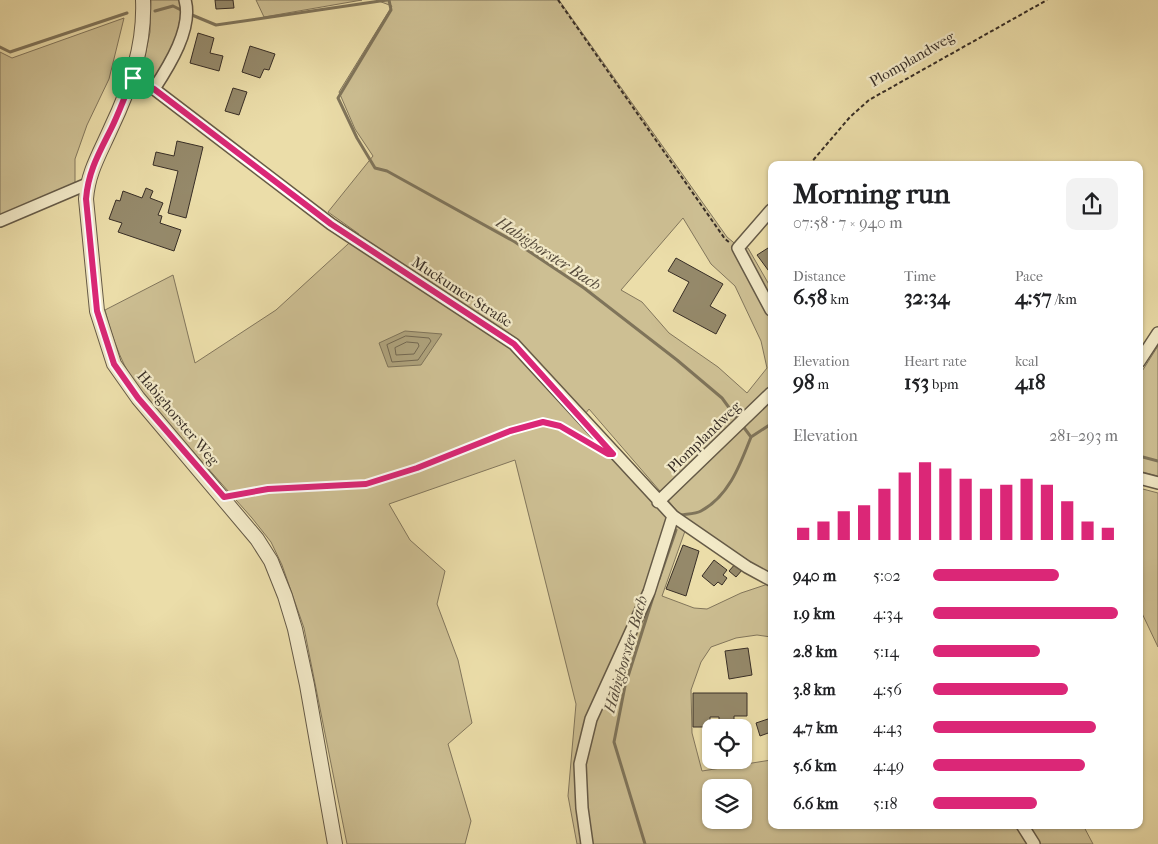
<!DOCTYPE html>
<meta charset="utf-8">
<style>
:root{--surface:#fff;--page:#f2f2f2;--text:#202124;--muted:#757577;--accent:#db2777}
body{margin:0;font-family:"IM FELL French Canon",serif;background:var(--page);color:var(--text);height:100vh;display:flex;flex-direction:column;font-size:19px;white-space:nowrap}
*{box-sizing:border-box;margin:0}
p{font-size:16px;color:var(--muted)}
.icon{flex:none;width:28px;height:28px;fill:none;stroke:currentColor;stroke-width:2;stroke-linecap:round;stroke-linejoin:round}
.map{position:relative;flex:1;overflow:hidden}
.sheet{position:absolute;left:768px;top:161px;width:375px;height:668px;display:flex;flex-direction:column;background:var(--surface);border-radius:10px;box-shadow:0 1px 4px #0004}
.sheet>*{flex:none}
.tools{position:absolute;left:702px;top:719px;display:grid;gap:10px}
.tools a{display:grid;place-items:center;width:50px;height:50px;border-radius:10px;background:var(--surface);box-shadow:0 1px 4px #0004;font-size:25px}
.pin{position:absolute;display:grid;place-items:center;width:42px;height:42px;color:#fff;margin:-21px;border-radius:10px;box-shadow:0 2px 8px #0006}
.round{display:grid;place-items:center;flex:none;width:52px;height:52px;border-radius:10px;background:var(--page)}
.summary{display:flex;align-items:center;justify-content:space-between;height:85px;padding:0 25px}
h1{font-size:28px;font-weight:700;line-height:38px}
.metrics{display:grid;grid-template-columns:repeat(3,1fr);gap:8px;height:85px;padding:5px 25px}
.metrics div{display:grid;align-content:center}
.metrics b{font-size:21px;font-weight:700}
.metrics small{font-size:14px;font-weight:400}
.metrics p{font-size:14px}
.chart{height:140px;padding:10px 25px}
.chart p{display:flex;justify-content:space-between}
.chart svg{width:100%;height:90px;margin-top:5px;stroke:var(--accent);stroke-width:6}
ul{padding:0 25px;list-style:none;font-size:16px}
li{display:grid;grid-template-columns:80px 60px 1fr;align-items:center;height:38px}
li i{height:12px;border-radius:6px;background:var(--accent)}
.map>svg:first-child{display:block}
.green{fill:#cdbf93;stroke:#82765c;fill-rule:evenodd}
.water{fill:#aea27c;stroke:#7f745a}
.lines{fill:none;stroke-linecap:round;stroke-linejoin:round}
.shore{stroke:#736851;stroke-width:1}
.stream{stroke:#7f745a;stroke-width:3}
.building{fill:#95896a;stroke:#382e26}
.minor-casing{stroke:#655a47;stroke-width:14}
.tertiary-casing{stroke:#655a47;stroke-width:16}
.path{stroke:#382e26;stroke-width:2;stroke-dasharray:4 2.5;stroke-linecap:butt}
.minor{stroke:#f2e9c7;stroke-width:11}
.tertiary{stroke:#f2e9c7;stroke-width:14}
.route-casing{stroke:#fff;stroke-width:10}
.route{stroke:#db2777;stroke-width:6}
.labels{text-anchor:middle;stroke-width:4.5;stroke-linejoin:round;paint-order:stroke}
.street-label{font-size:15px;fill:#382e26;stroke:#f2e9c7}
.water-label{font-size:16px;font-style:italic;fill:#564b3c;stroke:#f2e9c7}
</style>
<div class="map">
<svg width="1158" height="844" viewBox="0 0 1158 844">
<rect width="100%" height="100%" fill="#ebdda9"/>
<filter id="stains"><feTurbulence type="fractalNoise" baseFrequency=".004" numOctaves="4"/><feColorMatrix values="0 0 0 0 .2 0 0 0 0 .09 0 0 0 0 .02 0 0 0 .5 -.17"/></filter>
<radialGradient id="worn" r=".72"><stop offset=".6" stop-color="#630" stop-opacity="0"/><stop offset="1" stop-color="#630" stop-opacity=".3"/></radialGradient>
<path class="green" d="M151 0H183C180 23 173 62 155 79L147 74 144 61 150 32Z
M256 0H362L264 17Z
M376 0H559L727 237 739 247 748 248 771 288V575L685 520 589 409 579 422 668 519 685 531 662 596 694 608 707 609 741 593 768 584 771 586V637L757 635 736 638 711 647 701 662 691 690 692 733 702 771 771 760V825H1017L1028 844H577L568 796 576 704 515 460 389 504 410 540 445 571 437 604 458 660 472 723 448 744 471 821 465 844H347L304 628 282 565 271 542 252 518 143 395C123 369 113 341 105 310L173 275 195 363 276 310 359 234 328 212 373 156 355 129 339 92 392 6ZM683 218 711 264 735 286 761 341 767 368 747 393 718 367 669 333 642 302 621 290ZM711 788H744V820H711Z
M124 18 109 79 87 125 75 159V185L0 217V52L12 58Z
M1158 346V476L1139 471V376Z
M1139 488 1158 493V647L1139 607Z
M1028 825H1083L1093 844H1040Z"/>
<path class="water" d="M405 331 442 334 421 365 388 367 379 343Z"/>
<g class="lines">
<path class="shore" d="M406 336 429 338 431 341 418 360 392 362 387 345Z
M407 342 418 343 419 346 414 354 396 355 395 348Z"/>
<path class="stream" d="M389 0 391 10 338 98 357 138 375 168 387 171 515 242 584 288 677 360 722 398 738 420
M155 11 173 6 183 11
M192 15 216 25 387 0
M0 47 10 52 127 13
M751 437 771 424
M1139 456 1158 461
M681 515C687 514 696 514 701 511 729 496 740 465 751 437L742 425
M659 579 676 530
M645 844 614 742 625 686 653 597"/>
</g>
<path class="building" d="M215 0H233L234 8 216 9Z
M198 33 214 38 210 53 223 56 219 71 190 63Z
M250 46 275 54 269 70 264 69 260 78 242 72Z
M233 88 247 92 239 115 225 111Z
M177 141 203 147 186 218 168 213 178 171 153 165 156 152 174 156Z
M146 188 153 191 150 198 163 203 158 215 162 216 160 223 181 230 174 251 118 232 122 223 109 219 116 200 120 201 123 191 142 198Z
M768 248 771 253V274L757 255Z
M676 258 723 284 710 306 726 315 716 334 673 311 689 282 668 271Z
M683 545 699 551 686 596 666 589Z
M714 560 727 570 723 575 727 578 722 585 718 582 714 586 702 576Z
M736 563 743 569 736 577 729 571Z
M748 648 752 675 729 679 725 651Z
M693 693H747V716H734V727H748V744H744V728H719V717H710V727H693Z
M771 718V732L760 736 756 723Z"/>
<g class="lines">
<defs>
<path id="minor" d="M133 78 154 89 331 224 514 344 673 516 747 567 771 580
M154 89C169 66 193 28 185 0
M771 210 738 248 771 310
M0 221 87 184
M1139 362 1158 333
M1139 478 1158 483
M658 502 771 393
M1022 825 1034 844
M587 844 582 808 580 764 591 719 649 592 673 516"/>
<path id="tertiary" d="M143 0C145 46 130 88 111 128 100 153 88 172 86 199L97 311 114 364 138 398 257 539 271 561 285 596 295 629 307 685 335 844"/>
</defs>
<use href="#minor" class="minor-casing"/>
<use href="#tertiary" class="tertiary-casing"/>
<path class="path" d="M558 0 725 239 730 243
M809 165 850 117 869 100 1047 0
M235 495 268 489 366 485 417 468 531 424C555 421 570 431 589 443"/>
<use href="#minor" class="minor"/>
<use href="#tertiary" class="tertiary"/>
</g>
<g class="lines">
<defs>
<path id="route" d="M133 78 154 89 331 224 514 344 613 454H608L560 426 543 422 510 431 417 468 366 484 268 489 224 497 138 398 114 364 97 311 86 199C88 172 99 153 111 129 119 113 125 95 133 78Z"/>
</defs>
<use href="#route" class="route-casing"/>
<use href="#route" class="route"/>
</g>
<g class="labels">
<g class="street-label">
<text transform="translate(912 59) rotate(-30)" y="5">Plomplandweg</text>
<text transform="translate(462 292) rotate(33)" y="5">Muckumer Straße</text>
<text transform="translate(178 418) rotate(50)" y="5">Habighorster Weg</text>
<text transform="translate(704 437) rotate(-44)" y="5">Plomplandweg</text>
</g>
<g class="water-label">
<text transform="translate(549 253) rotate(33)" y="6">Habighorster Bach</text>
<text transform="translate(625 654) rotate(-74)" y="6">Habighorster Bach</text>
</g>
</g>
<rect width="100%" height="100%" filter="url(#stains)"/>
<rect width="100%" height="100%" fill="url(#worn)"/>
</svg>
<div class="tools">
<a><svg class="icon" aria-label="locate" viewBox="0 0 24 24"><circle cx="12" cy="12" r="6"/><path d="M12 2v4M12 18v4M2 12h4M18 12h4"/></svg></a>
<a><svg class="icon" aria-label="layers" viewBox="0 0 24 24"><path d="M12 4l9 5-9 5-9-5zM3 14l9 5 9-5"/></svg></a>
</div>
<div class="pin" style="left:133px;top:78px;background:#1e9e55"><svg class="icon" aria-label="arrive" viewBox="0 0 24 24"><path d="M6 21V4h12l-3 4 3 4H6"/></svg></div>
<section class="sheet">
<div class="summary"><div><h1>Morning run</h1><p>07:58 · 7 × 940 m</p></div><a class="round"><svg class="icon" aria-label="share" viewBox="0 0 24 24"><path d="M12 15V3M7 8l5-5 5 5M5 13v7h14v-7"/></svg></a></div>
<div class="metrics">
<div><p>Distance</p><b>6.58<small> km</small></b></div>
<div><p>Time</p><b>32:34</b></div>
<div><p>Pace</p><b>4:57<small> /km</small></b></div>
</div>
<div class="metrics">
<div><p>Elevation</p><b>98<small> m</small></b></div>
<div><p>Heart rate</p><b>153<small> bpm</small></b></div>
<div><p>kcal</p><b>418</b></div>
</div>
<div class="chart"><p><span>Elevation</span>281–293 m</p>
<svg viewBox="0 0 160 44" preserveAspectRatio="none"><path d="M5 44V38M15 44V35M25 44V30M35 44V27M45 44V19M55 44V11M65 44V6M75 44V9M85 44V14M95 44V19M105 44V17M115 44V14M125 44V17M135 44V25M145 44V35M155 44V38"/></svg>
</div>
<ul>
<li><b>940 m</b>5:02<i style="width:68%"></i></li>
<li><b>1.9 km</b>4:34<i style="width:100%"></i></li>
<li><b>2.8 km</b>5:14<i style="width:58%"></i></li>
<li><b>3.8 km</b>4:56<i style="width:73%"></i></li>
<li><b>4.7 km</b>4:43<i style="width:88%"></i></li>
<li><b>5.6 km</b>4:49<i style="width:82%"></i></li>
<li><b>6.6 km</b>5:18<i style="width:56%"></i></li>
</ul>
</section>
</div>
